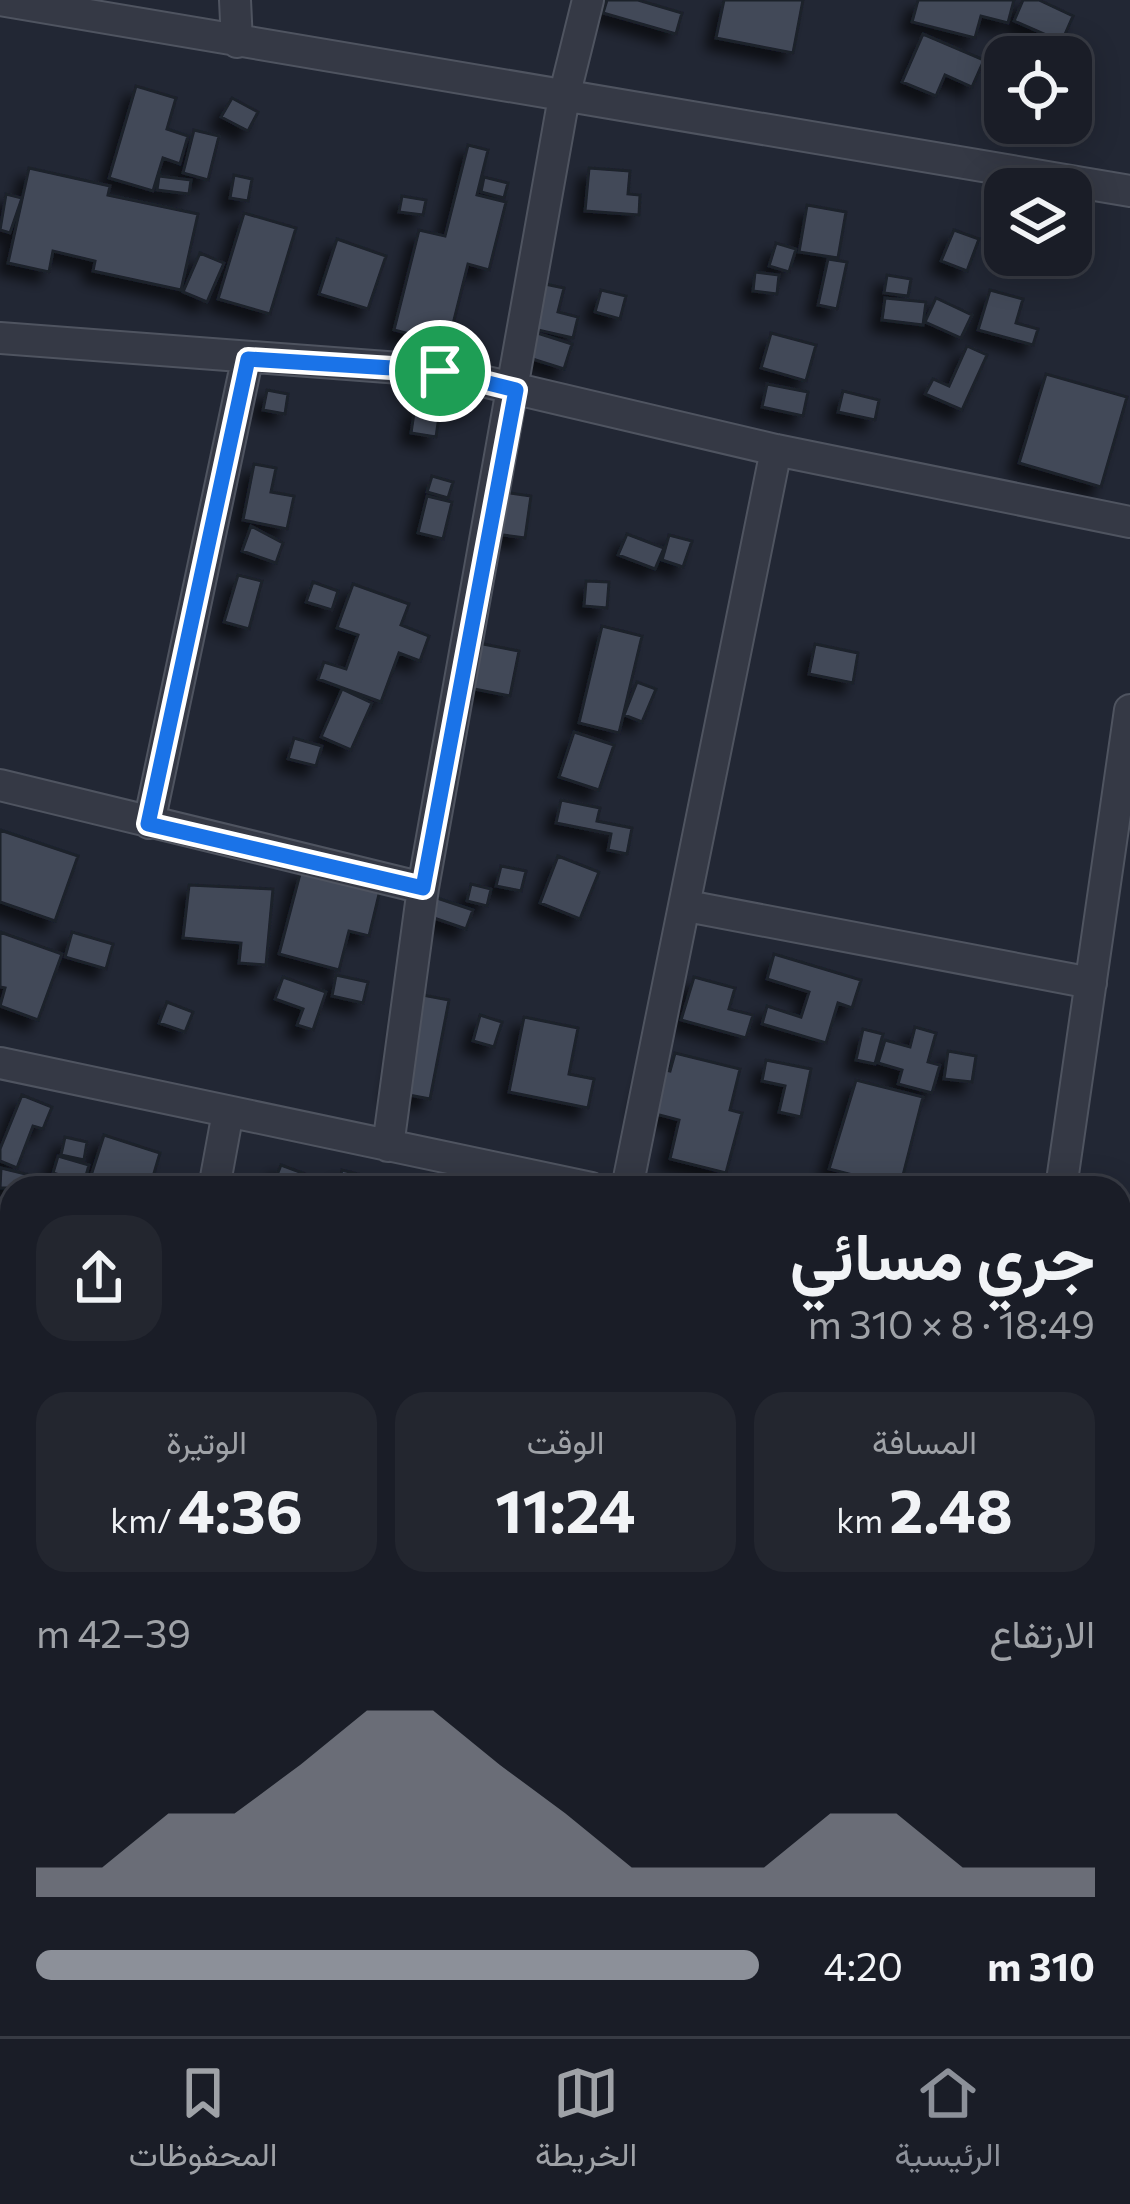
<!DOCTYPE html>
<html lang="ar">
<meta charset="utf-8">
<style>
:root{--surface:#1a1d27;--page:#23262f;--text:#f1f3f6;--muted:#9fa2a7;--line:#383b44;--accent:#8c9099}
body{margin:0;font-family:Commissioner,Vazirmatn,sans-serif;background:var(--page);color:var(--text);direction:rtl;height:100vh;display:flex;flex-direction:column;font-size:45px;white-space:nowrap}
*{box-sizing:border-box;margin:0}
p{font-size:39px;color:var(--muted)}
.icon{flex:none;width:66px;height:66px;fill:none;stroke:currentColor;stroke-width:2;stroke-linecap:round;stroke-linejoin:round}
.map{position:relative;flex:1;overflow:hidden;direction:ltr}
.details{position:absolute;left:0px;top:1176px;width:1131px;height:861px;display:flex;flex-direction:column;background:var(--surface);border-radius:36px 36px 0 0;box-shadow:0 6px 30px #0003,0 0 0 3px var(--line);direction:rtl}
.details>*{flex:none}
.buttons{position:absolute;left:984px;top:36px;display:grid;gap:24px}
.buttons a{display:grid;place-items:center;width:108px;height:108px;border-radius:24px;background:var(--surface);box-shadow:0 6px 30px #0003,0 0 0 3px var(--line);font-size:60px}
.pin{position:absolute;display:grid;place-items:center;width:102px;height:102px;color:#fff;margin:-51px;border:6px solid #fff;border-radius:50%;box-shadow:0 3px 12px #0007}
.round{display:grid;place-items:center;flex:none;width:126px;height:126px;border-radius:36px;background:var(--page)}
.overview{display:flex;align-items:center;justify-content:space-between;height:204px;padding:0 36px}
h1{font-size:66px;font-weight:700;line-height:90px}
.metrics{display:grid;grid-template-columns:repeat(3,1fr);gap:18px;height:204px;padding:12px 36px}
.metrics div{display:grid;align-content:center;border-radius:30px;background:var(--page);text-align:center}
.metrics b{font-size:60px;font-weight:700}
.metrics small{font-size:33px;font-weight:400}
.metrics p{font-size:33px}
.chart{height:336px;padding:24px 36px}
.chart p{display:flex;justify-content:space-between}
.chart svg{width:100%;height:216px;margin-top:12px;fill:var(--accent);opacity:.7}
ul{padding:0 36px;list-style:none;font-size:39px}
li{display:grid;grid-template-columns:192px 144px 1fr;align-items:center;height:90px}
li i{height:30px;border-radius:15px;background:var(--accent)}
.tabs{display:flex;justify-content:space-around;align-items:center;height:168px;border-top:3px solid var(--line);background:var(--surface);font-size:33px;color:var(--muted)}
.tabs a{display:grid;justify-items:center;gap:6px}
.tabs .selected{color:var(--accent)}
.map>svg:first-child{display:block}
.building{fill:#434959;stroke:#1c202b;stroke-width:3;filter:url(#shadow)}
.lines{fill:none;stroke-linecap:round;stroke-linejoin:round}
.minor-casing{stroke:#4f5460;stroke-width:34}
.minor{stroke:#353945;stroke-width:30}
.route-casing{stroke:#fff;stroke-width:24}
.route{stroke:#1a73e8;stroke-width:15}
</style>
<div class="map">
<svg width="1130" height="2036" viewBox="0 0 1130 2036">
<defs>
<filter id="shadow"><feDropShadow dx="-10" dy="10" stdDeviation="6" flood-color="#0009"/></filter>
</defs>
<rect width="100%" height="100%" fill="#222734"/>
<path class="building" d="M607 0H638L682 13 676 34 603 13Z
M724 0H803L793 53 716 38Z
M918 0H1014L1008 23 981 16 975 38 912 22Z
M1023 0H1039L1073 16 1055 57H1033L1044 34 1014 21Z
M923 34 984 60 972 87 945 75 936 96 902 82Z
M136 86 176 98 167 129 188 136 180 164 163 158 153 191 109 178Z
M232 98 258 112 248 131 221 117Z
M194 130 219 136 208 180 183 173Z
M468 145 488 150 477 195 506 202 489 270 468 264 448 344 394 330 419 230 445 236Z
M29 168 110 186 108 195 198 214 181 290 93 271 95 261 53 251 49 272 8 263Z
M589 168 630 171 628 194 640 195 639 215 585 211Z
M234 175 252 179 248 201 230 198Z
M159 176 191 180 189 194 157 190Z
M484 177 508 183 504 198 481 192Z
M6 194 22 198 10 233 0 230Z
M402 196 426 200 423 215 399 212Z
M807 205 846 212 838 258 799 252Z
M244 213 296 228 270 314 218 299Z
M954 230 979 239 967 271 941 261Z
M337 239 386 256 368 309 319 294Z
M776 243 796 249 789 272 769 266Z
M200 253 224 263 207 302 183 292Z
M828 259 847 262 837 309 818 305Z
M755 272 779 275 777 294 753 291Z
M887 275 911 279 908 296 884 293Z
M540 283 564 288 558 312 578 317 573 338 529 328Z
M601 290 626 296 620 319 595 312Z
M990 290 1023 299 1016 323 1038 329 1033 345 978 330Z
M885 298 926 302 923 325 882 320Z
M936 298 972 315 961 338 925 322Z
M531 331 572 344 564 369 523 356Z
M771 333 816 345 806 381 761 368Z
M967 346 987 355 962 410 925 394 933 379 949 386Z
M1046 374 1127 397 1101 487 1019 463Z
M767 384 808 392 803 416 762 407Z
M267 390 288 394 285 414 263 410Z
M843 391 879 400 875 420 838 412Z
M415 406 440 410 436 437 411 433Z
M254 464 276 468 271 492 294 496 287 529 243 520Z
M432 476 453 482 448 498 427 492Z
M503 492 531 496 525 538 496 534Z
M427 496 452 502 443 539 418 533Z
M251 526 283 543 276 563 242 551Z
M627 534 664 548 655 569 618 555Z
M669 535 692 541 683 567 662 560Z
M238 575 262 581 249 629 224 622Z
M586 581 609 582 607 608 584 606Z
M313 582 338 591 332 610 306 602Z
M353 584 409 604 401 625 429 636 420 661 399 653 381 702 318 679 324 662 346 669 358 635 337 628Z
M602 626 642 636 619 733 579 723Z
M478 643 519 651 510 696 469 688Z
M815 644 858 653 853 683 809 674Z
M637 682 656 689 642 722 624 715Z
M342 689 372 703 351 750 321 737Z
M574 732 614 745 599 790 559 777Z
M294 738 322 746 316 766 288 759Z
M561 800 600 808 597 821 632 828 627 854 608 850 611 834 556 823Z
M0 830 78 856 55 921 0 902Z
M558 856 599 872 580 919 540 903Z
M501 866 526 871 521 891 496 886Z
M301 870 380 890 369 936 349 931 339 970 279 954Z
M471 884 491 889 487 906 467 901Z
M189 885 273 889 266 965 239 963 241 943 183 938Z
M437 898 473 910 466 929 431 917Z
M0 932 62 954 38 1020 0 1006 5 988 0 987Z
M72 932 113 944 106 969 65 957Z
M774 954 861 980 852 1008 838 1003 826 1043 762 1024 767 1006 801 1017 809 992 767 979Z
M336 975 368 982 363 1003 332 996Z
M283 977 326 992 313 1030 297 1025 303 1009 275 999Z
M694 977 735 988 729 1009 753 1015 746 1038 681 1020Z
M412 993 449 1000 430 1099 393 1092Z
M167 1002 193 1012 185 1032 159 1023Z
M480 1015 502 1022 494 1047 473 1041Z
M524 1017 578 1028 569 1074 594 1079 588 1108 509 1092Z
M915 1027 936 1033 928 1062 940 1065 932 1093 898 1084 902 1070 878 1063 885 1040 910 1047Z
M863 1029 883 1034 875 1064 856 1060Z
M948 1051 976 1056 972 1082 944 1079Z
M675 1053 740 1069 730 1110 742 1113 726 1173 670 1159 679 1120 640 1110 651 1067 670 1071Z
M766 1060 811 1069 801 1117 779 1112 785 1086 762 1081Z
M856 1080 923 1097 900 1187 829 1169Z
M22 1095 52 1107 43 1129 33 1126 17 1168 0 1161V1149Z
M104 1135 160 1153 152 1180 175 1188H87Z
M65 1137 87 1142 84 1160 61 1155Z
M58 1156 89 1165 84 1183 53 1173Z
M281 1165 327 1182 325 1188H257L260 1180 273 1185Z
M1 1168 67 1184 66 1188H0Z
M342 1170 385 1181 383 1188H337Z
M0 1249 12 1251V1307L0 1305Z
M0 1621 12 1624V2025H22L20 2036H0Z
M86 2025H166L162 2036H96L84 2032Z
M996 2025H1063L1102 2034 994 2036Z"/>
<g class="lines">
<defs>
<path id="minor" d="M0 0 1130 191
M235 0 237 42
M0 338 440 371 776 450 1130 522
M0 785 423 888
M149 823 247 360
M687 906 1091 983
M0 1063 591 1188
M388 1146 423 888 564 97 588 0
M214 1188 228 1112
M627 1188 776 450
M1061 1188 1130 710
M0 1584 12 1586
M61 2036 63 2025
M306 2036 308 2025
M680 2036 682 2025
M958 2036 959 2025"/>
</defs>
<use href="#minor" class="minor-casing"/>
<use href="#minor" class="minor"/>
</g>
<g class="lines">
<defs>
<path id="route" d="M248 359 440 371 516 390 423 888 148 824Z"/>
</defs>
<use href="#route" class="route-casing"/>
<use href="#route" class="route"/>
</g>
</svg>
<div class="buttons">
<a><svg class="icon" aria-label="locate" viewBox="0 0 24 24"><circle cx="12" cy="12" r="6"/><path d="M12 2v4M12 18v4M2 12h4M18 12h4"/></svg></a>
<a><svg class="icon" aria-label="layers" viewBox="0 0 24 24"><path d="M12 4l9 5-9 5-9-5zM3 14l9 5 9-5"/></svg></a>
</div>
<div class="pin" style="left:440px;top:371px;background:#1e9e55"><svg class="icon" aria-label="arrive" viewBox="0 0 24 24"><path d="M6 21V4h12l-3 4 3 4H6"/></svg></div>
<section class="details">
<div class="overview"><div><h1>جري مسائي</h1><p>18:49 · 8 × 310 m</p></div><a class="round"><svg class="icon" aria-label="share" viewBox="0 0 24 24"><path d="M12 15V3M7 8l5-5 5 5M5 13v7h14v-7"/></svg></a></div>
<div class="metrics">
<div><p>المسافة</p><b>2.48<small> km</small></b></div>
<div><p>الوقت</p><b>11:24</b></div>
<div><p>الوتيرة</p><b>4:36<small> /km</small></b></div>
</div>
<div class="chart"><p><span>الارتفاع</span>39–42 m</p>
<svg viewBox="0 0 160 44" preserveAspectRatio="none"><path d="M0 44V38L10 38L20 27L30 27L40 17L50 6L60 6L70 17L80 27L90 38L100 38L110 38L120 27L130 27L140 38L150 38L160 38V44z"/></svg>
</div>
<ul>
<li><b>310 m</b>4:20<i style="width:100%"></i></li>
</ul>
</section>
</div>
<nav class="tabs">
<a class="selected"><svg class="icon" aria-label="home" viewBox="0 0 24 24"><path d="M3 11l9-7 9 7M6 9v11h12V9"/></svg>الرئيسية</a>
<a><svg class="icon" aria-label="map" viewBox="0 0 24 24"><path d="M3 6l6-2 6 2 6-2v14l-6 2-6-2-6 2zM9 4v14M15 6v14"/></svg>الخريطة</a>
<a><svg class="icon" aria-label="saved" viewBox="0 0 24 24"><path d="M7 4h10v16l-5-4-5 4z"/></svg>المحفوظات</a>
</nav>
